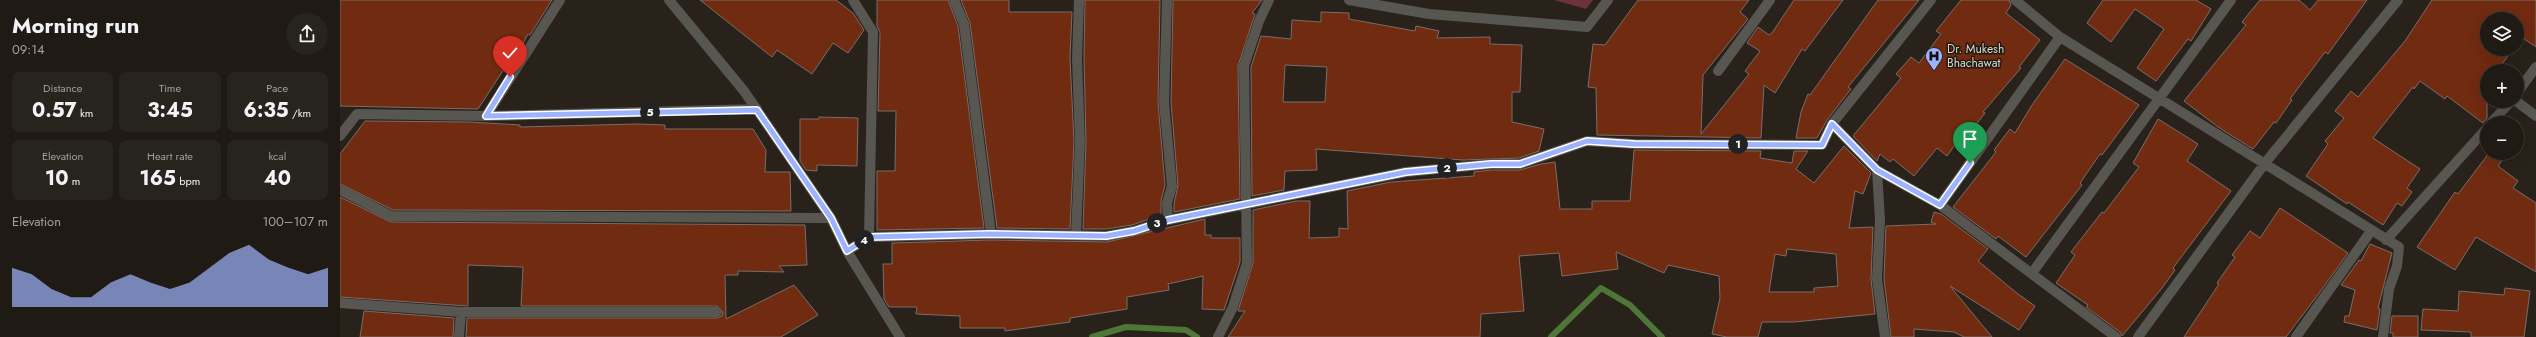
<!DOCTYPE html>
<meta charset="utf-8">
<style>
:root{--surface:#1f1a14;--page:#27231d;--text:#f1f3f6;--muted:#a1a1a0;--line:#3c3834;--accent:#9eb3fd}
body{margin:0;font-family:Jost,sans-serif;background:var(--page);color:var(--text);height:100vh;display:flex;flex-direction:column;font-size:15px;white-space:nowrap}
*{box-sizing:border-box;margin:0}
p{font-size:13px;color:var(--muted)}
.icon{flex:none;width:22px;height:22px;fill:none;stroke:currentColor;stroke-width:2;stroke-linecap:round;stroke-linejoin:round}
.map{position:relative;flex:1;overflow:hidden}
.panel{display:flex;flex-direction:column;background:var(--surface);width:340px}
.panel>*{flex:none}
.fabs{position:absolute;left:2140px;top:12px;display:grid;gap:8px}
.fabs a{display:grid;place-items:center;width:44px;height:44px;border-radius:50%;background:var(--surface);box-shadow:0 4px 16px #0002,0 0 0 1px var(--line);font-size:20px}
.pin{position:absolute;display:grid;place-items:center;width:34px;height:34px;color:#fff;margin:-41px -17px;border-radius:50% 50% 50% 0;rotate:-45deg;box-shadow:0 0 4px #0007}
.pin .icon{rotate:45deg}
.km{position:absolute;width:20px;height:20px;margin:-10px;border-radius:50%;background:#222;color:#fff;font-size:11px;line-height:20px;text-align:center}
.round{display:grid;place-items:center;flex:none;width:42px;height:42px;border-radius:21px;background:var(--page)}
.summary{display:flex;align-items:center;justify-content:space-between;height:68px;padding:0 12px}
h1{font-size:22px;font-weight:700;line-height:30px}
.stats{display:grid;grid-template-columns:repeat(3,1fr);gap:6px;height:68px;padding:4px 12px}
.stats div{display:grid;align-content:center;border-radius:8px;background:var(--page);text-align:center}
.stats b{font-size:20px;font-weight:700}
.stats small{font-size:11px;font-weight:400}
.stats p{font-size:11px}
.chart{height:112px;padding:8px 12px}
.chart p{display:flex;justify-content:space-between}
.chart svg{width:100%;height:72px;margin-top:4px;fill:var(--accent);opacity:.7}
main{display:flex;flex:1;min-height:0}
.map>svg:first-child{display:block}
.green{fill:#6d303e}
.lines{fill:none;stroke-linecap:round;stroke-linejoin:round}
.stream{stroke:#4d7737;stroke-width:6}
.building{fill:#702b11;stroke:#7b6d69;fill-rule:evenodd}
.minor{stroke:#575651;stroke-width:10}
.route-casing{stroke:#fff;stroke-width:8}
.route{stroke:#9eb3fd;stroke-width:5}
.labels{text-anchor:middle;stroke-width:3;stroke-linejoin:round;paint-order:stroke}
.poi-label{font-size:12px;fill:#d9d5cf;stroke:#1f1911;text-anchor:start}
</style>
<main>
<section class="panel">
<div class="summary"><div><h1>Morning run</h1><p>09:14</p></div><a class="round"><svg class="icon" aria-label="share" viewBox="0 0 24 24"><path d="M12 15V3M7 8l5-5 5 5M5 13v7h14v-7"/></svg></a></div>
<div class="stats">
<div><p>Distance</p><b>0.57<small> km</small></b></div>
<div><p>Time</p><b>3:45</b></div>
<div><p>Pace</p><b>6:35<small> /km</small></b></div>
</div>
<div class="stats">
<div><p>Elevation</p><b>10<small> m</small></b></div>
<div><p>Heart rate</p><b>165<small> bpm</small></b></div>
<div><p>kcal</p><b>40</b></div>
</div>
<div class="chart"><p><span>Elevation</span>100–107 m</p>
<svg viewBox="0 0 160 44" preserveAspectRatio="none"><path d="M0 44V20L10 24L20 33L30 38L40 38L50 29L60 24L70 29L80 33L90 29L100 20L110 11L120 6L130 15L140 20L150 24L160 20V44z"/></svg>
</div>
</section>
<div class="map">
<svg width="2196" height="337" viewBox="0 0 2196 337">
<rect width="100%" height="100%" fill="#29221a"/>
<path class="green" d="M1214 0H1253L1246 9Z"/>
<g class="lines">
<path class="stream" d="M752 337 786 327 846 330 857 337
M1211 337 1261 288 1290 305 1322 337"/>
</g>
<path class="building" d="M0 0H212L190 35 188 34 171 65 168 63 138 109 0 106Z
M360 0H496L513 13 524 30 508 53 493 43 472 74 437 50 432 57Z
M537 0H608L618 26 644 228 537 230V171H555L556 111H538L540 32 537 26Z
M621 0H669V12H732L730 58 734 142 730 229 657 228 630 23Z
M745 0H820L818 103 825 185 821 201V215L792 225 766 229H743L746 142 744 58Z
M833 0H922L912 13 915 14 898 66 900 199 834 212V204L838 185 831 103Z
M1298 0H1409L1400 12 1408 19 1363 75 1361 134 1409 74 1405 71 1420 51 1407 43 1418 27 1429 35 1432 33 1454 0H1503L1465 51 1462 49 1435 93 1424 85 1421 138 1257 135 1256 88 1248 87 1253 44 1265 45Z
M1538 0H1579L1508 87 1511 89 1487 120 1477 138H1456L1461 112 1468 94 1470 95Z
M1621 0H1669L1671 5 1666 13 1700 40 1679 67 1681 68 1643 112 1645 113 1628 135 1624 132 1607 156 1597 148 1574 176 1553 159 1550 162 1540 154 1537 161 1513 136 1561 78 1556 74 1571 57 1579 63 1601 34 1596 31Z
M1763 0H1856L1871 9 1851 41 1848 39 1816 81 1797 68 1824 29 1795 9 1771 42 1747 23Z
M1920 0H1959L1970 10 1978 0H2027L1988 54 1985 52 1950 99 1952 100 1936 123 1934 122 1913 149 1878 127 1844 101 1906 25 1902 22Z
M2092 0H2196V47L2177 34V19H2147V49H2173L2157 71H2147V118L2143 123 2107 96 2105 99 2080 81 2074 89 2073 87 2033 138 2080 169 2067 188 2072 192 2062 206 2057 203 2043 225 2008 202 2007 204 1966 176 1988 144 1985 141 2004 118 1995 111 2011 91 2018 97 2065 41Z
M981 12 1009 13V19L1075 31 1076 26 1099 31 1097 38 1150 37V44L1182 45 1180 92H1172V122L1204 129 1199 151 1179 158 1123 160 976 149 977 170 945 171 944 190 912 196 911 67 921 36 951 39 952 20 981 22ZM945 65 987 67 985 102H943Z
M1725 59 1799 105 1762 155 1760 154 1740 183 1742 185 1686 257 1658 236 1656 239 1613 207 1656 152 1654 150 1670 129 1675 133 1692 105Z
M479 117 518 118 517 166 477 165V171L466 170 460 161V119H479Z
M1818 119 1858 144 1847 161 1891 191 1833 268 1835 270 1822 288 1782 336 1780 332 1746 307 1748 305 1716 283 1735 255 1731 252 1762 212 1764 213 1799 167 1793 163Z
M25 121 130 122 180 125V127L297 124 325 125V129H413L426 150 425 172H450L451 211 53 210 0 184V154Z
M1504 146 1531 173 1523 194 1515 191 1509 228 1533 227 1531 279 1535 314 1454 322H1422L1418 337H1387L1372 334 1380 298 1379 276 1328 265 1324 273 1276 252 1278 269 1222 276 1219 253 1179 256 1184 311 1141 314 1140 337H888L905 311H898L913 263V210L956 201H970L969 238 999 237V228L1008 229 1007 191 1051 182 1134 176V172L1151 170H1180L1201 164 1215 162 1220 209H1252V201H1290L1294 150 1421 151 1420 158 1452 163 1454 151H1468L1456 169 1474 183ZM1447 249 1496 254 1498 286 1474 288V292H1429L1435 254 1446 256Z
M2149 153H2167L2158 166 2178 181 2173 188 2196 203V272L2136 237 2115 270 2077 247 2115 192 2118 194Z
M0 197 51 222 465 225 467 265 439 266 444 272 398 271V275H385L386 319 454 285 478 315 441 337H126L127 318H377L382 316 383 312 377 306H181L183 267 128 265V306L0 297Z
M1940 208 2008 253 1977 296 1946 337H1844L1879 284 1877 283 1895 257 1892 255 1910 231 1920 238Z
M1594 212 1601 214 1648 249 1638 261 1678 294 1695 306 1679 330 1610 286 1652 337H1624L1614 332 1574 329V337H1551L1544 279 1546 226 1596 224 1591 222Z
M865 219V235H871V238H900V262L884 310 862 309 863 276 828 284 829 290 787 297V309L730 318V322L665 331V328H620V316L576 314 577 307H549L544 299 543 264H552V243L651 240 767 242Z
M2030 244 2052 253 2038 308 2040 309 2037 330 2004 322 2005 316H2009L2015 290 2001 285 2019 260 2021 261Z
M2165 288 2190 291 2184 337H2131V332L2081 330 2083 309 2118 311 2119 291 2164 295Z
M24 311 114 318 113 337H20Z
M2052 316H2078V337H2053V333H2050Z"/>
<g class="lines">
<path class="minor" d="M329 0 404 91 491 218 507 251 560 337
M614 0 624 24 651 234
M827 0 824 103 832 186 827 203 828 220
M1009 0 1089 14 1247 27 1268 0
M1675 0 1720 37 2059 247 2057 266 2049 289 2043 337
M1378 71 1430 0
M2177 93 2196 67
M2176 101 2196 116
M146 116 220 0
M2151 123 2171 101
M1492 124 1537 170 1600 205 1776 337
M0 136 17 114 146 116 417 109
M1537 170 1540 220 1537 279 1545 337
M0 190 51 216 491 218
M1600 205 1720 37
M736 235 740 142 737 58 739 0
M529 237 651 234 767 236 794 231 828 220 1066 172 1151 164H1180L1247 141 1294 144 1482 145 1492 124 1591 0
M2046 240 2147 128
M507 251 529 237 533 32 513 0
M1692 273 1891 0
M0 303 121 312H377
M119 337 121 312
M878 337 893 307 907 263 904 66 919 21 929 0
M1798 337 1925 163 2058 0
M1956 337 2031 231"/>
</g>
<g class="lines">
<defs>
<path id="route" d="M170 77 146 116 417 110 491 218 507 251 529 237 651 234 766 236 794 231 828 220 1066 172 1151 164H1180L1247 141 1294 144 1482 145 1492 124 1537 170 1600 205 1630 163"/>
</defs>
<use href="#route" class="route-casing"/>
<use href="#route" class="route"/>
</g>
<defs>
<symbol id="hospital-pin" viewBox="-11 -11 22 30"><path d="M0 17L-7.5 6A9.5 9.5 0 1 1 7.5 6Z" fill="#9eb3fd" stroke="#1f1911"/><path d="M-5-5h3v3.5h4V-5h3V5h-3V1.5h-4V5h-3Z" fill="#111"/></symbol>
</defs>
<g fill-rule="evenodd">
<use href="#hospital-pin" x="1584" y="46" width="20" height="27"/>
</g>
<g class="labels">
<g class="poi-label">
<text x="1607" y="53">Dr. Mukesh<tspan x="1607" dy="14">Bhachawat</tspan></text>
</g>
</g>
</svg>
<div class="fabs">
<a><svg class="icon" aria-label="layers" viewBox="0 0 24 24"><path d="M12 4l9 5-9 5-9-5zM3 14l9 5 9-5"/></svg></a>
<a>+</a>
<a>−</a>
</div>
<div class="pin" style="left:1630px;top:163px;background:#1e9e55"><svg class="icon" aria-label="arrive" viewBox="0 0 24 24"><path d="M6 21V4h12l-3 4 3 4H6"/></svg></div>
<div class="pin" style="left:170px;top:77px;background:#d93025"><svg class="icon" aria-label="check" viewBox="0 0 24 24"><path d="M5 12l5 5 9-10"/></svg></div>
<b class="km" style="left:1398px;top:144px">1</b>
<b class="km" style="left:1107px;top:168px">2</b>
<b class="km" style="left:817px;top:223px">3</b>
<b class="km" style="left:524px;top:240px">4</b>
<b class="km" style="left:310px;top:112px">5</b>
</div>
</main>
